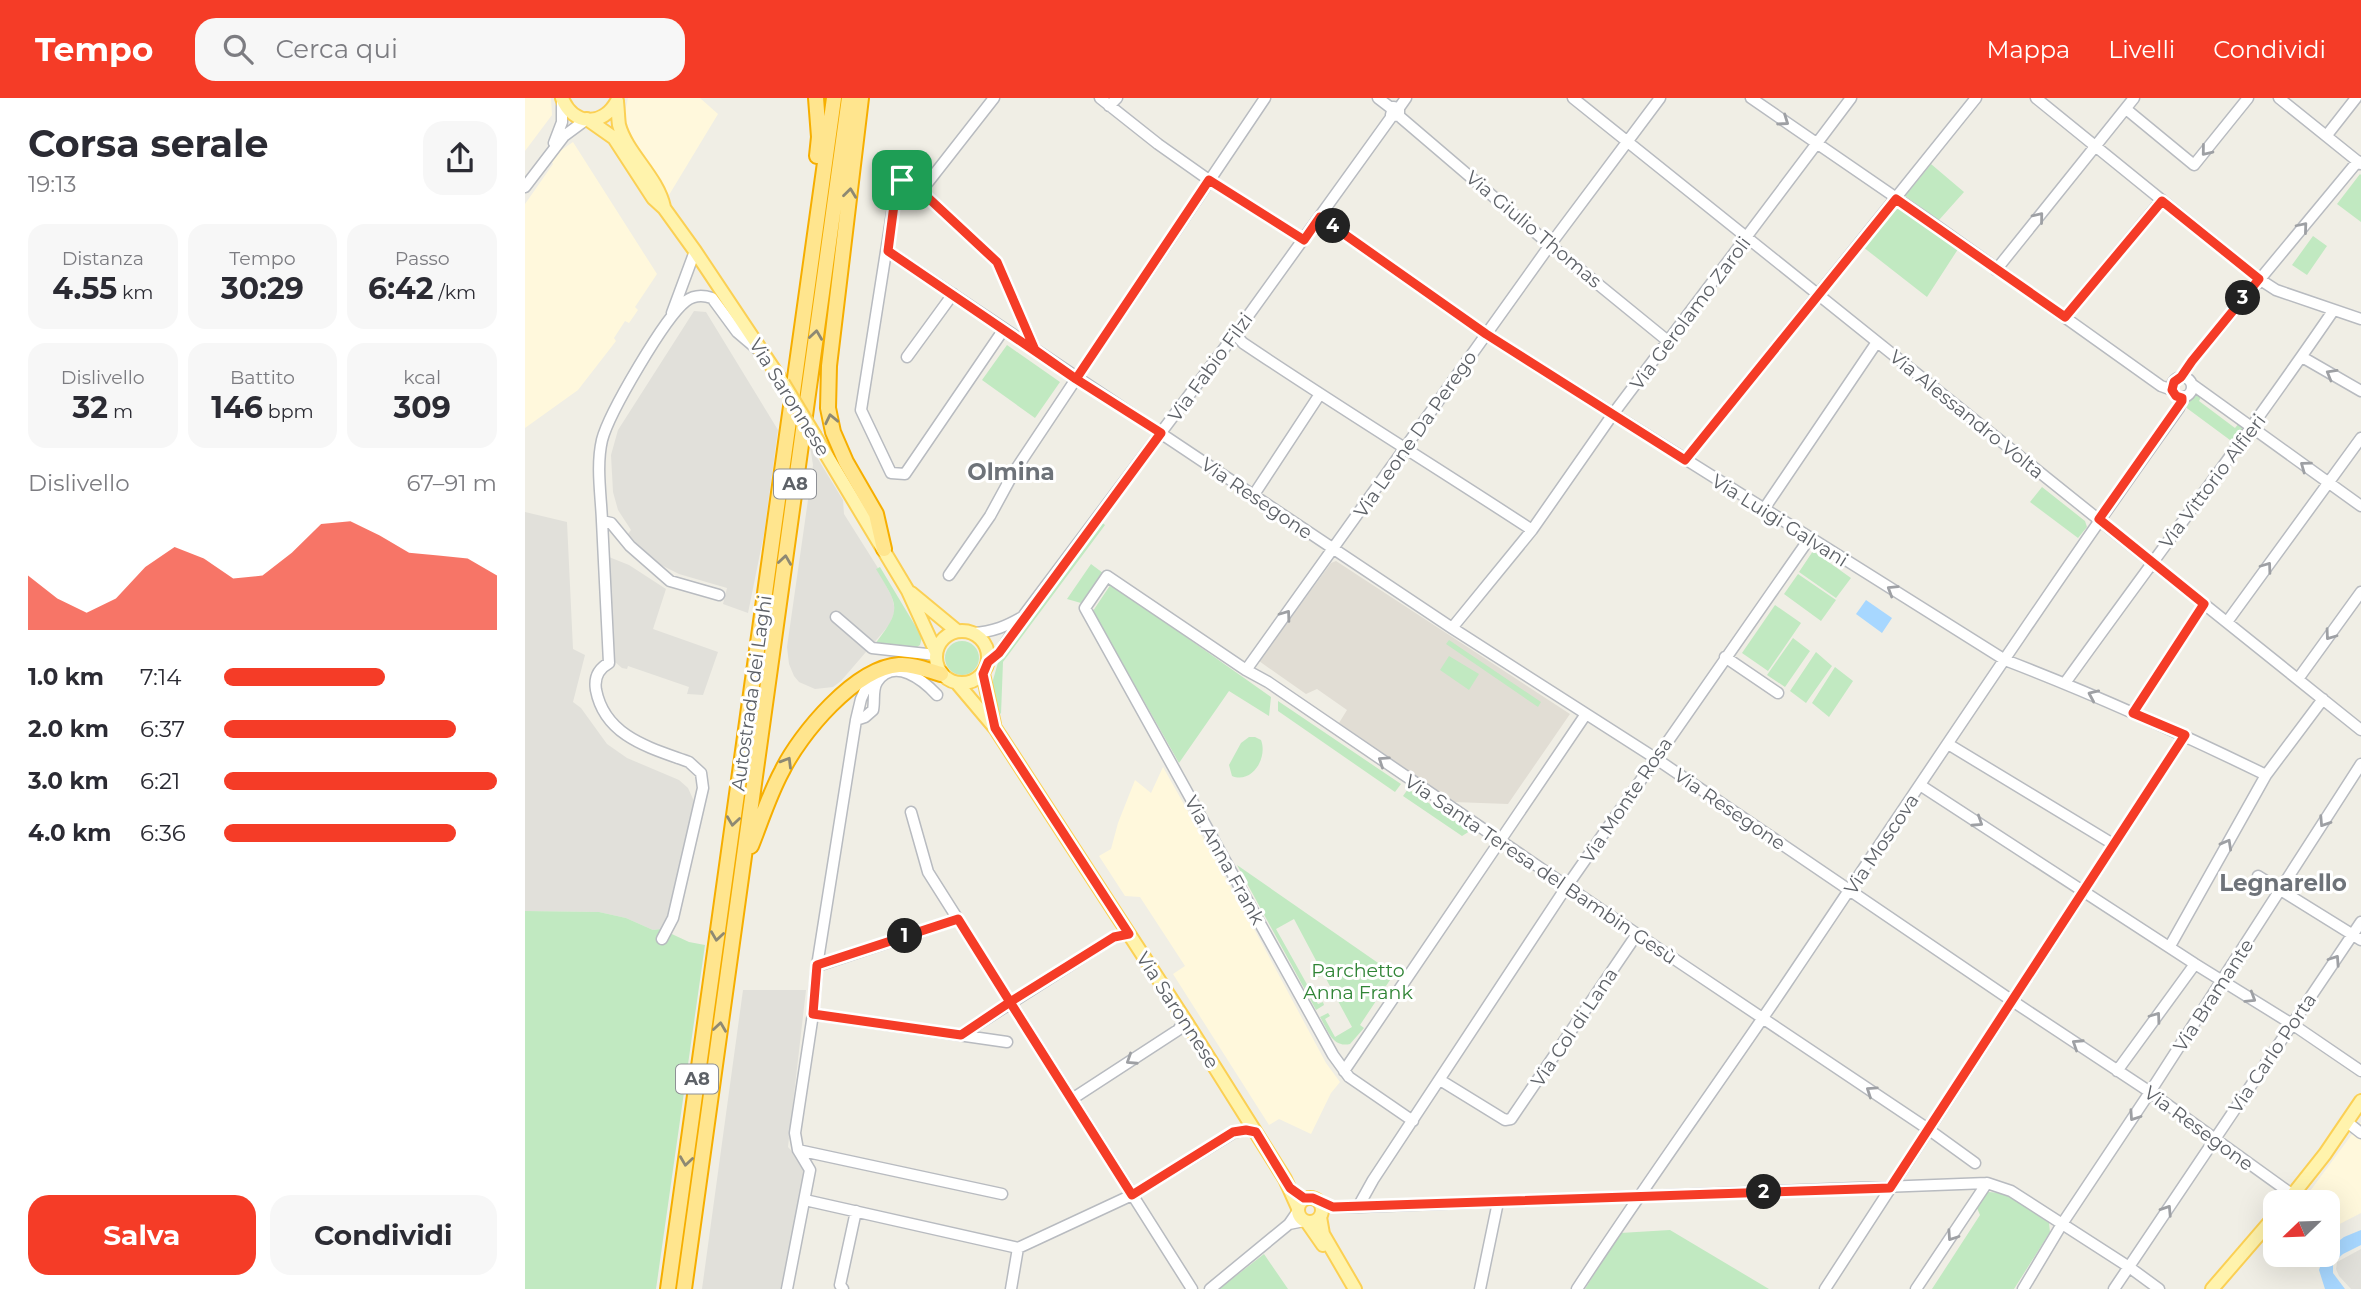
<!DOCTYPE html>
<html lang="it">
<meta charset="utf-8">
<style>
:root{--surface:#fff;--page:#f7f7f7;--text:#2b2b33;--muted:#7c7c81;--accent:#f53c27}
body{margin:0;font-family:Montserrat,sans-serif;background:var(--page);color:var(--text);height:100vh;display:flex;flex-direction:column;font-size:26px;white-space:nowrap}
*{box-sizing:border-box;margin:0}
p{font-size:23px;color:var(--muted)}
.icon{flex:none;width:38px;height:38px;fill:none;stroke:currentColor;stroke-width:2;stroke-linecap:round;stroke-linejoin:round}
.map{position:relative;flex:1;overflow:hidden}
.panel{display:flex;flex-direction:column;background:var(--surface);width:525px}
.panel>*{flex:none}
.needle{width:46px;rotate:247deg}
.fabs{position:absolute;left:1738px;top:1092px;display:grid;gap:14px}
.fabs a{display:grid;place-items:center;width:77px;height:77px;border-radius:14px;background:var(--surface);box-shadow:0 7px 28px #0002;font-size:35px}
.pin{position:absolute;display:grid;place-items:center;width:60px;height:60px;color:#fff;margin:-30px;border-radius:14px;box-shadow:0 4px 10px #0006}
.km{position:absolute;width:35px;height:35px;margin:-18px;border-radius:50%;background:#222;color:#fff;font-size:19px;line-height:35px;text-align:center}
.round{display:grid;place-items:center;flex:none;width:74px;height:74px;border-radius:21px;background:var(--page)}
.overview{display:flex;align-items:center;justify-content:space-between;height:119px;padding:0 28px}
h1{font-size:38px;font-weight:700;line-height:52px}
.metrics{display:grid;grid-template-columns:repeat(3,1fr);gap:10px;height:119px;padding:7px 28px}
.metrics div{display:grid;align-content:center;border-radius:18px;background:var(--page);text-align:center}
.metrics b{font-size:30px;font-weight:700}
.metrics small{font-size:19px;font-weight:400}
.metrics p{font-size:19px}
.chart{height:196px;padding:14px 28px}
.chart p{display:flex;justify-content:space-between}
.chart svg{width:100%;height:126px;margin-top:7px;fill:var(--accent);opacity:.7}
.button{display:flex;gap:14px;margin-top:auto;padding:14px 28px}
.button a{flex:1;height:80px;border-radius:21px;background:var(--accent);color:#fff;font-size:28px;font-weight:700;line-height:80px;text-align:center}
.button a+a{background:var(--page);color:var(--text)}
ul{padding:0 28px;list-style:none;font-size:23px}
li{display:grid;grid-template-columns:112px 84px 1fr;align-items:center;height:52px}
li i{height:18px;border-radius:9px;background:var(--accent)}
header{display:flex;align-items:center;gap:42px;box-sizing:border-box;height:98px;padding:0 35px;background:var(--accent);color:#fff}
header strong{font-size:33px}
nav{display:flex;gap:38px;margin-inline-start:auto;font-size:24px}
.search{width:490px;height:63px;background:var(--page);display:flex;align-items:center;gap:18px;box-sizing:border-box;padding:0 24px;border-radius:21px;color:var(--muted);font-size:26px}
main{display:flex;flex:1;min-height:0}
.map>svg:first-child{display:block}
.commercial{fill:#fff8dc}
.industrial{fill:#e1e0da}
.education{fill:#e1ddd4}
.green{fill:#c1e9c1}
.water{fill:#a7d7ff}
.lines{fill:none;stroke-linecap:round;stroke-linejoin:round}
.minor-casing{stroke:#b8bbc0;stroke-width:13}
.major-casing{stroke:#fbd054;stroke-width:16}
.highway-casing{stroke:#f6ae00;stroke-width:18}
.minor{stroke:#fff;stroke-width:10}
.major{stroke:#fff3ac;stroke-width:12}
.highway{stroke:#ffe58e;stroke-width:14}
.major-bridge-casing{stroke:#fbd054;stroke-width:16;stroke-linecap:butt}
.major-bridge{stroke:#fff3ac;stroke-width:12}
.oneway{stroke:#9ea0a4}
.oneway2{stroke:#8e8973}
.route-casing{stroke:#fff;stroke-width:14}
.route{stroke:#f53c27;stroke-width:9}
.labels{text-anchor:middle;stroke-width:6;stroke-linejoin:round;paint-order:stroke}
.shield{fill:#fff;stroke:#8e9095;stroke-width:2}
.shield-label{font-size:18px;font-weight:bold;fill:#5d6167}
.street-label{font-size:19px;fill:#5d6167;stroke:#fff}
.park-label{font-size:19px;fill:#2f8435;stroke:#fff}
.quarter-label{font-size:23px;font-weight:bold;fill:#6e7379;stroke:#fff}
</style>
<header>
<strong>Tempo</strong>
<div class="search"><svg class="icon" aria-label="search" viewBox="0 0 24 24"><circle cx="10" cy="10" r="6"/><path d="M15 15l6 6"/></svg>Cerca qui</div>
<nav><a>Mappa</a><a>Livelli</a><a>Condividi</a></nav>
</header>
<main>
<section class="panel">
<div class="overview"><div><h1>Corsa serale</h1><p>19:13</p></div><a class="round"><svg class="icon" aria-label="share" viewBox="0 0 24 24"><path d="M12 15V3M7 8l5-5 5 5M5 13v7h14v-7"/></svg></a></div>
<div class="metrics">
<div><p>Distanza</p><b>4.55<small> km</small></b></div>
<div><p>Tempo</p><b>30:29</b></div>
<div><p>Passo</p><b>6:42<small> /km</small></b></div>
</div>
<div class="metrics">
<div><p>Dislivello</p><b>32<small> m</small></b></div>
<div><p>Battito</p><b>146<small> bpm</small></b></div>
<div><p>kcal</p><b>309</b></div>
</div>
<div class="chart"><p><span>Dislivello</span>67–91 m</p>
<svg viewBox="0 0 160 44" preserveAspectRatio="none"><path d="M0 44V25L10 33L20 38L30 33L40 22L50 15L60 19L70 26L80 25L90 17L100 7L110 6L120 11L130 17L140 18L150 19L160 25V44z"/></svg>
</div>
<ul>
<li><b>1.0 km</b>7:14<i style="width:59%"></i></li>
<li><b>2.0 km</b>6:37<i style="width:85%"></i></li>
<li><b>3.0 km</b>6:21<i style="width:100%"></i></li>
<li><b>4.0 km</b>6:36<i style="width:85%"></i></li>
</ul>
<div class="button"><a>Salva</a><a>Condividi</a></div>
</section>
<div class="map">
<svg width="1836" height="1191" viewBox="0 0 1836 1191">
<rect width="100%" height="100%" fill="#f0eee5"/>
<path class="commercial" d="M0 0H26L27 17 0 53Z
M103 0H175L193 16 144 97 103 35 99 19Z
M48 44 132 176 110 209 113 212 104 225 100 223 89 240 91 243 53 292 0 330V106L28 66 25 60Z
M638 669 727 827 801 965 815 984 806 995 786 1036 754 1021 744 1027 648 876 660 868 615 799 600 798 574 758 586 751 593 725 610 682 626 695Z
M1836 1024V1115L1803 1132 1802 1104H1777Z"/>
<path class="industrial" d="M169 213 181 214 253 332 239 436 223 515 198 506 202 490 154 476 136 467 118 453 103 436 106 432 93 412 88 394 86 357 93 332Z
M285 348 318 402 319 416 353 470H352L367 499 370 512 365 526 316 583 308 589 290 591 274 584 269 578 264 566 262 549 288 367Z
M0 414 42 424 48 551 60 557 48 604 56 610 82 646 102 660 154 682 163 690 168 701 170 711 144 824 136 831 128 832 101 820 74 814 0 813Z
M84 459 104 467 141 491 128 531 193 554 178 597 162 596 164 589 103 568 102 571 97 570 90 564Z
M218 892H281L263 1049 281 1069 256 1191H177Z
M1836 1151V1191H1826L1814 1178 1811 1171 1812 1164Z"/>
<path class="education" d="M811 463 1045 616 983 706 929 704 814 625 822 612 792 591 781 596 734 563 806 465Z"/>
<path class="green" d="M1406 66 1439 94 1414 122 1380 98Z
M1835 76 1836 77V124L1812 106Z
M1374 106 1435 148 1402 199 1338 149Z
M1788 138 1802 148 1782 177 1767 167Z
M482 247 535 284 510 320 457 282Z
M1677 297 1674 303 1710 330 1714 325 1721 330 1709 345 1659 308 1666 299Z
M1517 389 1560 423 1562 429 1553 440 1505 404Z
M575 423 580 427 478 564 476 616 468 607V582L474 561Z
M1288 453 1326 480 1311 500 1274 474Z
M566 466 578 475 556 505 542 501Z
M355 469 397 539 395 547 389 551 350 546C378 510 373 508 351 471Z
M1273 476 1311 502 1296 523 1259 496Z
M586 486 746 599 744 618 704 593 654 665 568 513Z
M1250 507 1276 525 1243 573 1217 555Z
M1268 540 1285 553 1260 589 1242 577Z
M924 542 1016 604 1013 609 921 546Z
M420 560a17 17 0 1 1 34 0a17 17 0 1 1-34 0Z
M1291 554 1307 568 1281 605 1265 593Z
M924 558 954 576 944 592 915 572Z
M1310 569 1328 583 1304 619 1287 605Z
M753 603 876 686 870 694 753 613Z
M724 639H730L736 642C743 660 727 686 707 678L704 667 716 645Z
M883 691 945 733 937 738 878 698Z
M712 767 869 876 835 927 839 930 825 946C807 950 803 932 795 919L803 915 805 918 800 921 810 939 827 929 799 877 793 879 790 873 795 870 769 821 751 831 793 906 798 904 799 907 791 912Z
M0 813 74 814 101 820 128 832 136 831 164 844 180 847 131 1191H0Z
M1462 1094C1485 1093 1506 1113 1524 1125L1525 1134 1489 1191H1407L1455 1117 1452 1110Z
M1145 1132 1244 1191H1060L1095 1135Z
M739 1156 763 1191H694Z"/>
<path class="water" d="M1341 502 1367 520 1357 535 1331 516Z
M1836 1132V1147L1818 1156 1808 1165V1175L1820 1191H1800L1794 1172 1799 1157H1802L1803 1151 1819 1139Z"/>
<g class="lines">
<defs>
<path id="minor" d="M575 0 633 46 684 82 779 142
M853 0 866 10
M1048 0 1836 632
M1226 0 1402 121 1636 288 1647 292
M1511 0 1734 181 1751 192 1836 221
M1754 0 1836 66
M584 8 592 0
M874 10 868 9 866 17 874 18V10L881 0
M1601 11 1669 67 1723 0
M874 18 1025 147 1144 244
M1802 37 1831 0
M29 45 37 24V2
M0 89 39 38 62 21
M397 92 469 0
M795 119 961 236 1480 562C1569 596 1655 635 1741 677
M363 153 927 530 1130 660 1486 902 1625 994 1768 1097
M1471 172 1609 0
M147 215 170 153
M1540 219 1637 102
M479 231 380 376 366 375 336 312 372 84 383 81 472 164 510 251
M710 236 718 245C813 309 911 369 1007 432
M382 259 428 196
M1777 259 1836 293
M1647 289a10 10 0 1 1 20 0a10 10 0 1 1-20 0Z
M1656 279 1667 263 1833 63
M1668 287 1836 408
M1160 362 1451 0
M728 398 795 296
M1239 411 1352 244
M77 423 84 565C73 571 69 580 71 592 80 639 126 650 164 664L176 675 178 690 148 820 137 841
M424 477 465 418 489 374 551 281 740 0
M194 497 145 483 105 448 86 425 77 423C76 397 71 368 77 342 84 315 140 219 161 203 169 197 178 197 187 200L212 234 232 251
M311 519 347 550 411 557
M1702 524 1836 340
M927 530 1007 432 1088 316 1326 0
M448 535C468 534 482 528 499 518
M1200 559 1253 595
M463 564 474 555 499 517 710 236 867 18
M721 572 1025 147 1135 0
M1773 581 1836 494
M1540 585C1629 461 1722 339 1808 213
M1608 615 1679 506
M331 622 340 619 348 612C350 603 347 592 352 584 369 558 399 583 412 597
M1423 646 1588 746
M1395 687 1670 866 1767 926 1836 973
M386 714 403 774 667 1191
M1733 778 1836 842
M1645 848 1741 677 1798 601
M292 868 433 821
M288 916 482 944
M436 937 589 839 604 836
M819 973 1061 616
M1592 973 1670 866
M915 982 980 1022 986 1021 1112 836
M547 1001 653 932 660 922
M888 1023 824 979 808 957 560 510 582 478 721 572 743 584 1112 836 1403 1031 1450 1065
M1822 1024 1836 1035
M273 1052 477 1096
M280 1102 493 1150 607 1097 708 1035 721 1032 731 1034
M794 1104 808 1109H833L1462 1085 1486 1093 1604 1169 1634 1191
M833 1109 848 1082 1042 788 1284 441
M773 1113 764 1126 779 1123
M262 1191 285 1072 273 1052 270 1035 288 916 292 868 331 622 336 601 346 579
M318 1191 315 1187 331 1113
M486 1191 493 1150
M685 1191 764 1126
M955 1191 973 1104
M1052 1191C1120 1087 1192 988 1261 886 1391 693 1519 499 1654 310L1657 300
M1300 1191 1660 637
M1391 1191 1462 1085
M1498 1191 1537 1126 1625 994 1836 666
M1589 1191 1836 824"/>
<path id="major" d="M37 0C48 28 78 29 92 3
M92 4C93 12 93 20 94 27 102 56 132 78 139 109
M62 21 89 40 128 100 139 110 170 153 258 285
M290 338 383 493 411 554
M386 495 432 533
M411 559a26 26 0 1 1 52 0a26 26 0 1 1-52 0Z
M458 576 469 626
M432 585 470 630 660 922 760 1081 773 1110
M773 1112a12 12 0 1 1 24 0a12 12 0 1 1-24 0Z
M1762 1104 1800 1056 1836 1003
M795 1119 798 1136 830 1191
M782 1124 798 1147
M1687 1191 1750 1118"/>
<path id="highway" d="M291 0 294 39 292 58
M336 0 304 268 303 310 308 334 321 364 351 416 359 451
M226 748C236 723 244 697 257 673 275 636 330 570 374 567 388 566 402 572 416 576
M143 1191 309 0
M159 1191 324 0"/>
</defs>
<use href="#minor" class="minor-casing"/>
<use href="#major" class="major-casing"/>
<use href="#highway" class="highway-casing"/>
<use href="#minor" class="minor"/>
<use href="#major" class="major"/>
<use href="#highway" class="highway"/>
<defs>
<path id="major-bridge" d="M258 285 290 338"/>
</defs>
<use href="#major-bridge" class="major-bridge-casing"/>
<use href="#major-bridge" class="major-bridge"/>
</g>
<defs><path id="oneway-chevron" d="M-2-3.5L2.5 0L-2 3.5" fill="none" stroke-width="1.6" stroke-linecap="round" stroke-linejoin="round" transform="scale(1.75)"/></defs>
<g class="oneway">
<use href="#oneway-chevron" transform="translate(1259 23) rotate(35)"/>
<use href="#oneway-chevron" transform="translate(1681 53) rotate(129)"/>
<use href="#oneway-chevron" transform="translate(1514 119) rotate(-51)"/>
<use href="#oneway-chevron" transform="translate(1778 129) rotate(-50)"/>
<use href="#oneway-chevron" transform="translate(1806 276) rotate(-150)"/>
<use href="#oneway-chevron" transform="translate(1780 368) rotate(-144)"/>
<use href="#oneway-chevron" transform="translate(1742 469) rotate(-54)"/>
<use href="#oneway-chevron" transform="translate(1367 492) rotate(-148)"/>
<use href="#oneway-chevron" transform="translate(761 517) rotate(-54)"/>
<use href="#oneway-chevron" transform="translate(1805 537) rotate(126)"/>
<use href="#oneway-chevron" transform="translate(1568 597) rotate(-156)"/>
<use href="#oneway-chevron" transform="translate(858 663) rotate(-146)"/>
<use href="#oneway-chevron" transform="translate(1453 724) rotate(33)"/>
<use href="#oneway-chevron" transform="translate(1799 724) rotate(123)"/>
<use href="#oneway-chevron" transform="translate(1702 746) rotate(-61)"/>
<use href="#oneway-chevron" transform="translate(1810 862) rotate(-56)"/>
<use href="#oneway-chevron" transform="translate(1726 900) rotate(32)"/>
<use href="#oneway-chevron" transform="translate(1631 919) rotate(-54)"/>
<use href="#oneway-chevron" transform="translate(1552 946) rotate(-147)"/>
<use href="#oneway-chevron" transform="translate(606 962) rotate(147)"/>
<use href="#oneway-chevron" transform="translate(1346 993) rotate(-146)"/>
<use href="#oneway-chevron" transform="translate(1609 1018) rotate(124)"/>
<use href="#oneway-chevron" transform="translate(1642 1112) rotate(-57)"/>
<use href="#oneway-chevron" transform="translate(1427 1138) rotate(124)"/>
</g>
<g class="oneway2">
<use href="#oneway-chevron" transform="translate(325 95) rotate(-83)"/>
<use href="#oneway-chevron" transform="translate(291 237) rotate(-82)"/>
<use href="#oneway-chevron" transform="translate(306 321) rotate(-102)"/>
<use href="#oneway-chevron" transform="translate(260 462) rotate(-82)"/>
<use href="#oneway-chevron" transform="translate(262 664) rotate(-59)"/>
<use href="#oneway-chevron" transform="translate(208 723) rotate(98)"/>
<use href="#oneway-chevron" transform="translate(192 838) rotate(98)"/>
<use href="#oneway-chevron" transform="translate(195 929) rotate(-82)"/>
<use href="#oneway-chevron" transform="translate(161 1063) rotate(98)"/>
</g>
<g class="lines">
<defs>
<path id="route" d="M377 82 383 81 472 164 510 252 551 281 636 335 474 555 463 564 458 576 470 630 604 836 589 839 485 904 433 821 292 867 288 916 436 937 485 904 607 1097 708 1034 721 1032 731 1034 765 1090 779 1100H788L808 1109 1365 1090 1660 637 1608 615 1679 506 1574 421 1657 303V300L1651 298 1647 292 1649 284 1656 279 1667 263 1734 181 1637 103 1540 219 1371 101 1160 362 961 236 795 119 779 142 684 82 551 281 363 153 372 84 377 82"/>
</defs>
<use href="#route" class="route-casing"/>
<use href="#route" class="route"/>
</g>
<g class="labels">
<g class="shield">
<rect x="249" y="371.5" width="42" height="29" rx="5"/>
<rect x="151" y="966.5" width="42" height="29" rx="5"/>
</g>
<g class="shield-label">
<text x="270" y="392">A8</text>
<text x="172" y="987">A8</text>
</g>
<g class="street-label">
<text transform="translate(1009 131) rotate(40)" y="7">Via Giulio Thomas</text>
<text transform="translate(1165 215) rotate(-53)" y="7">Via Gerolamo Zaroli</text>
<text transform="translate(685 269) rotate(-54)" y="7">Via Fabio Filzi</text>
<text transform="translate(265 299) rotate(58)" y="7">Via Saronnese</text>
<text transform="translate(1442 316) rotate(39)" y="7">Via Alessandro Volta</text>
<text transform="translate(890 336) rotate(-55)" y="7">Via Leone Da Perego</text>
<text transform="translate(1687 383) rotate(-53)" y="7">Via Vittorio Alfieri</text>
<text transform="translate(732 400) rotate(34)" y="7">Via Resegone</text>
<text transform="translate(1255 422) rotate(32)" y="7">Via Luigi Galvani</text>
<text transform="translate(226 595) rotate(-82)" y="7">Autostrada dei Laghi</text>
<text transform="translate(1101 702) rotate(-56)" y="7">Via Monte Rosa</text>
<text transform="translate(1205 711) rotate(34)" y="7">Via Resegone</text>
<text transform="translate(1356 746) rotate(-56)" y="7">Via Moscova</text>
<text transform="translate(700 762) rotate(61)" y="7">Via Anna Frank</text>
<text transform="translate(1016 771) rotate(34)" y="7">Via Santa Teresa del Bambin Gesù</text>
<text transform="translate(1688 897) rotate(-57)" y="7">Via Bramante</text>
<text transform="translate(653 912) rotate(57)" y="7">Via Saronnese</text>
<text transform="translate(1049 929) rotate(-56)" y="7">Via Col di Lana</text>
<text transform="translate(1747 955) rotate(-56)" y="7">Via Carlo Porta</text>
<text transform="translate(1674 1030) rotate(36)" y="7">Via Resegone</text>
</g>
<g class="park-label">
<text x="833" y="879">Parchetto<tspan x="833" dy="22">Anna Frank</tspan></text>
</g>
<g class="quarter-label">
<text x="486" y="382">Olmina</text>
<text x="1758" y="793">Legnarello</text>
</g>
</g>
</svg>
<div class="fabs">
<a><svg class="needle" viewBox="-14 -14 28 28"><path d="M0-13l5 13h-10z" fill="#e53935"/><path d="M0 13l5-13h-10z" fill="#7c7c81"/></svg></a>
</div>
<div class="pin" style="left:377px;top:82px;background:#1e9e55"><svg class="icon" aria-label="arrive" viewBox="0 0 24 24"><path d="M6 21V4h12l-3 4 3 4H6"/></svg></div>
<b class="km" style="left:380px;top:838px">1</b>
<b class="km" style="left:1239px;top:1094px">2</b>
<b class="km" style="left:1718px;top:200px">3</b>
<b class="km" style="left:808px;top:128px">4</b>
</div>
</main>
